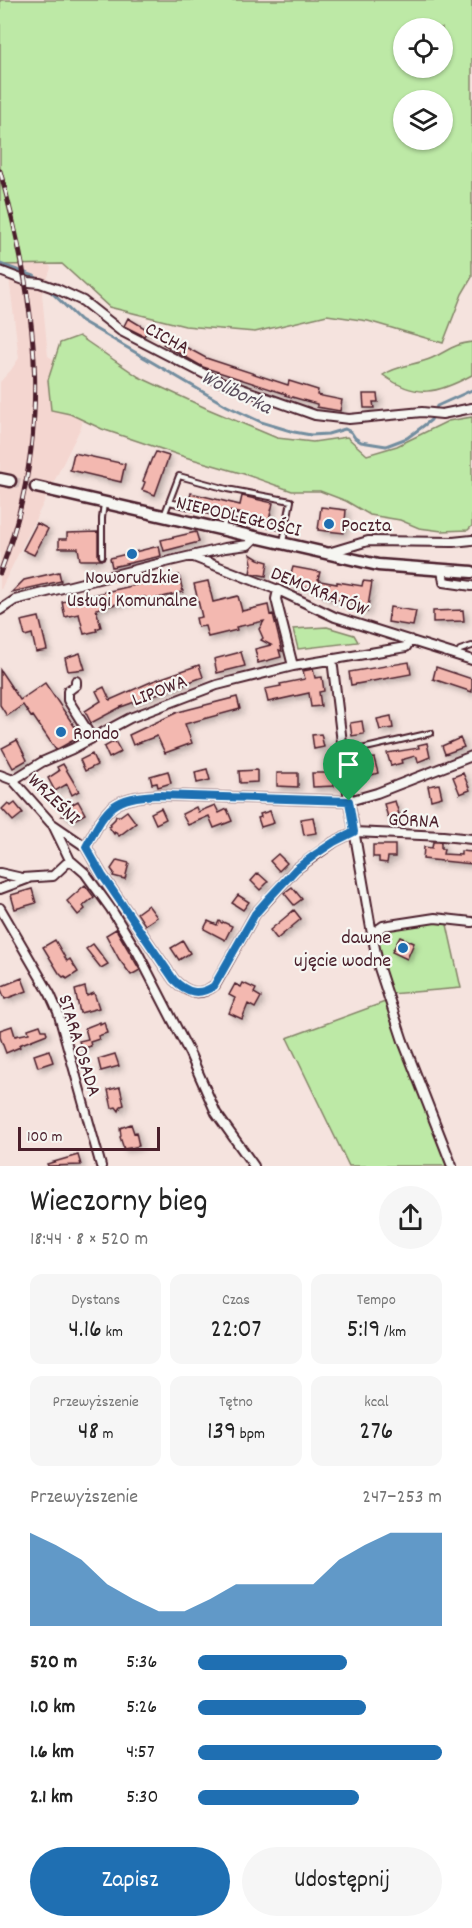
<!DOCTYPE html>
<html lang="pl">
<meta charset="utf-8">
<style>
:root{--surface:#fff;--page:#f6f6f6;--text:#222;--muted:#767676;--accent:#1f6fb2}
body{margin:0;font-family:Dekko,sans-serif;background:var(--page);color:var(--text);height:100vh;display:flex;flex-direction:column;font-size:22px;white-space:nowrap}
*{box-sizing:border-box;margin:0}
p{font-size:20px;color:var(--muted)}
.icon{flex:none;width:33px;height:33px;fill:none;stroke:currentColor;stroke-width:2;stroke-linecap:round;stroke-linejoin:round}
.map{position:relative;height:1166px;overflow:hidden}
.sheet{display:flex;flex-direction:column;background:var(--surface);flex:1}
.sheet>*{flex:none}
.controls{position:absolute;left:393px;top:18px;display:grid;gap:12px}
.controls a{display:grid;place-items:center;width:60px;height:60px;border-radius:50%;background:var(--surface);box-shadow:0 2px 4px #0004;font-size:30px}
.scale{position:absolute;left:18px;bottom:15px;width:142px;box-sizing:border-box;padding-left:6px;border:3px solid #4a1f2b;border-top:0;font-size:16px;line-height:21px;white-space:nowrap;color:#4a1f2b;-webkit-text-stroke:4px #f6f6f2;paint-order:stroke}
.pin{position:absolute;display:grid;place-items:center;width:51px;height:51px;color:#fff;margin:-62px -26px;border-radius:50% 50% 50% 0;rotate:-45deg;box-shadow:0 0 6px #0007}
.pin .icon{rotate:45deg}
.round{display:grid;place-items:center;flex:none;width:63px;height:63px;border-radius:32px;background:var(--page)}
.overview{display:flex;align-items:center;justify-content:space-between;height:102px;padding:0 30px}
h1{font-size:33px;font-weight:600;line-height:45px}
.stats{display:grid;grid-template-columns:repeat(3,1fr);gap:9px;height:102px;padding:6px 30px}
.stats div{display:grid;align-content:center;border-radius:12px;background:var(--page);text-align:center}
.stats b{font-size:26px;font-weight:600}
.stats small{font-size:16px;font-weight:400}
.stats p{font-size:16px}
.chart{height:168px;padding:12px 30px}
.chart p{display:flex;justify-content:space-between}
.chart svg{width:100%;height:108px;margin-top:6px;fill:var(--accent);opacity:.7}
.primary-button{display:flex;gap:12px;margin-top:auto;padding:12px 30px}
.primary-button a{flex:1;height:69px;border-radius:36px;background:var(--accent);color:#fff;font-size:24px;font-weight:600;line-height:69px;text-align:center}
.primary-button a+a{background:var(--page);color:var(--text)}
ul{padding:0 30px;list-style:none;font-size:20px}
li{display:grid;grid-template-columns:96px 72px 1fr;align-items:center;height:45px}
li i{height:15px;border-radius:8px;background:var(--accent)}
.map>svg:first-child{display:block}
.built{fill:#f4d6d0}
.green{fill:#bde9a6;stroke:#848468;stroke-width:1.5;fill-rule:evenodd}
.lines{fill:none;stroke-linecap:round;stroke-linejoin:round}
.stream{stroke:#728d9f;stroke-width:3}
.building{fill:#f3b8b0;stroke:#4a1f2b;stroke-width:1.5;filter:url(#shadow)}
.secondary-tunnel{stroke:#d3bcba;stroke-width:10;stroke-dasharray:10 5;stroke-linecap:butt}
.lane-casing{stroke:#4a1f2b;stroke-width:8}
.street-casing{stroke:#4a1f2b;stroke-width:12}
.secondary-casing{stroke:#4a1f2b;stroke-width:15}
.lane{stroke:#f6f6f2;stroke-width:4}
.street{stroke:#f6f6f2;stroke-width:8}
.secondary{stroke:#f6f6f2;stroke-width:10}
.rail-casing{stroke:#4a1f2b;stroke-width:5}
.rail{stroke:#f6f6f2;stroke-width:3;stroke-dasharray:9;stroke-linecap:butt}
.route-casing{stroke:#fff;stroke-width:12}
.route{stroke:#1f6fb2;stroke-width:8}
.poi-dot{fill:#1f6fb2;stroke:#f6f6f2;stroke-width:2}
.labels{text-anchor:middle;stroke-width:4.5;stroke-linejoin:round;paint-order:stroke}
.street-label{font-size:20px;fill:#4a1f2b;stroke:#f6f6f2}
.poi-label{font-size:20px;fill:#4a1f2b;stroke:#f6f6f2;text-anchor:start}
.water-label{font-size:21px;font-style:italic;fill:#5a4d5c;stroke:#f6f6f2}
</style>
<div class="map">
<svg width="472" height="1166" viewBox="0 0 472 1166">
<defs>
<filter id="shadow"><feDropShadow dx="3" dy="3" stdDeviation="3" flood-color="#0004"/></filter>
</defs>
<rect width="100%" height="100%" fill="#f5e3de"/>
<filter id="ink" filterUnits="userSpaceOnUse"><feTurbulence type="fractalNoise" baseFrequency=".0167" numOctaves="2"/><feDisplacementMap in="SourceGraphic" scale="12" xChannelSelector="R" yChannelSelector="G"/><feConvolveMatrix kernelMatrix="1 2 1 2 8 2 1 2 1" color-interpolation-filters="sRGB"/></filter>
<g filter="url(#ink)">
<path class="built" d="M0 96 41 254 51 268 42 294 48 356 84 378 82 425 0 591V382L11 370 19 358 6 253Z"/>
<path class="green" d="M0 0H472V277L462 294 443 343 368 321 327 315 255 332 185 326 109 307 62 264 0 265ZM404 28H442V68H404ZM404 100H442V140H404Z
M79 336 139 377 208 409 277 438 313 442 347 437 367 455 397 446 448 421 472 417V526L468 530 442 531 419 528 400 520 370 515 346 501 320 491H292L244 474 185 457 102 429 70 414 51 410 48 380 60 343Z
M472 342V375C437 394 416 399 383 375 398 365 416 365 432 358 450 350 451 345 472 342Z
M327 627 354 635 358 642 298 649 293 629Z
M435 920H446L461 988 390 994 380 968 374 935 385 929Z
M385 1002 430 1123 448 1166H349L287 1038Z"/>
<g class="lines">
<path class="stream" d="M0 264 34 276 40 281
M47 288 80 320 227 406 261 422 294 432 311 435 328 434 345 429 351 432 355 438 361 442 386 446 407 438 422 427 431 420 437 406 472 390"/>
</g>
<path class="building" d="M128 318 148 330 144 336 124 326Z
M167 337 206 358 288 385 289 381 318 390 317 395 342 400 340 411 317 407V404L285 395 286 394 203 367 163 344Z
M363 394H377L378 402H373L374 408H364Z
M156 452 169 456 155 495 142 490 145 482 143 481 152 458H153Z
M74 453 125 464 121 482 70 470Z
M191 493 240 505 242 496 273 503 269 520 189 502Z
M321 507 346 510 344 533 318 530Z
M37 523 48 529 34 555 23 550Z
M98 532V556L101 560H80L78 548H59V539H67V533Z
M196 532 199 542 164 551 161 540Z
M159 546 161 556 112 567 110 558Z
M250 554 258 559 268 562 266 576 250 573 252 563Z
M293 567 320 572 318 579 320 581 337 584V582L362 586 363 581 372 582 367 612 358 611 359 604 323 597 324 590 288 584Z
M59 572 61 581 12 592 24 580Z
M179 575 183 592 146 601 145 597 96 609 101 627 96 629 97 631 84 634 79 614 65 617 62 602Z
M208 581 213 602 238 596 242 611 268 605 270 615 273 614 282 651 279 650 281 657 258 663 255 649 271 645 261 640 263 638 259 629 264 621 236 627 237 630 208 637 205 626 198 627 196 618 202 617 194 584Z
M390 607 416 611 413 626 388 622Z
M463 610 464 621 433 622V611Z
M39 617 47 650 36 652 32 634 25 636 21 621Z
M241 652 245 666 217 673 214 659Z
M80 653 85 669 68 671 65 658Z
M409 662 411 674 351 685 349 672Z
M199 665 203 677 121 707 91 723 85 711 101 701 96 691 104 687 110 700 153 681Z
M436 667 472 679V692L433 679Z
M313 669 315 678 322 677 324 691 319 692 321 706 311 707 309 693 268 702 265 689 281 686 280 684 305 679 303 671Z
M0 670 20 700 45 683 81 736 56 750 33 716 31 717 23 705 7 716 0 705Z
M237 697 240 709 185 724 192 743 165 753 157 736 133 745 129 735 178 712Z
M391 716 393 728 380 730 377 719Z
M362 721 364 734 352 736 350 723Z
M321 734 324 747 314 749 312 735Z
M460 738 464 747 445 754 442 746Z
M17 740 27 760 13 768 2 748Z
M115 741 121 752 109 758 104 747Z
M427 743 430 757 418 762 417 757 415 756 401 760 402 763 391 766 387 753 419 748 418 745Z
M92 754 97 765 85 771 80 760Z
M374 758 378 773 368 776 367 771 357 774 355 762Z
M63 764 79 791 72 795 67 784 55 791 48 778 59 771 57 767Z
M207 769 210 780 197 783 195 772Z
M257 770V782L240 783 239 771Z
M168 771 171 783 158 787 157 783 152 784 150 776Z
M277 773H298V787L277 786Z
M312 773H334V786L313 787Z
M463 773 470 790 460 794 453 777Z
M439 784 442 797 431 800 428 786Z
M78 801 85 814 72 821 69 816H62L71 808 69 806Z
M395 801 399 814 388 817 384 804Z
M8 803 11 806 15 803 23 813 13 821 2 809Z
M215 805 219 813 227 809 232 821 214 828 209 816 188 825 182 814 196 807 198 812Z
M161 808 166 819 156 824 151 813Z
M127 811 136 823 119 836 115 832 114 834 109 827 111 826 110 824 115 819 116 816H120Z
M270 811 274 823 261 827 258 818 261 817 260 814Z
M313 817 316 833 304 835 301 819Z
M433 842H441V849H444L443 854 461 855V851L472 852V864L423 859 424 847 432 848Z
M373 845H395V857H388L387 863 379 862V857H373Z
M278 854 287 863 279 871 270 861Z
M117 860 129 863 125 879 113 876 114 873 111 869Z
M258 873 268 882 260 890 251 881Z
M85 885 94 897 83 906 85 909 78 915 67 901Z
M292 887 302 899 294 905 284 893Z
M32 889 36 903 15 909 11 895Z
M238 895 249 902 243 910 232 903Z
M148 905 157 917 145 925 137 913Z
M294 910 301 919 277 939 270 930Z
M208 921 217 925 219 921 222 923 223 922 232 926 225 940 204 929Z
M116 929 140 970 131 975 119 959 106 935Z
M400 937 414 943 407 959 392 952Z
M55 940 67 961 70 959 78 972 67 979 65 976 63 977 59 973 43 947Z
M183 941 190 953 179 960 171 948Z
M93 944 108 964 101 968 86 949Z
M22 978 27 991 5 999 0 987Z
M243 983 256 989 254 993 261 997 255 1008 248 1004 242 1019 229 1013 235 998 229 995 235 984 241 987Z
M85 987 87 996 94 993 99 1008 80 1013 75 990Z
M100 1022V1024L104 1022 107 1033 98 1036 99 1039 90 1042 91 1046 82 1049 79 1041 88 1039 85 1028Z
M40 1025 42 1030H46L47 1034 19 1045 20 1047 6 1053 0 1037V1030L12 1026 15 1036 29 1033 28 1029Z
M49 1050 53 1062 38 1067 34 1055Z
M115 1054 119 1066 101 1071 98 1059Z
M120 1087 124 1105 121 1106 119 1111 116 1107 112 1108 108 1090Z
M131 1124 134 1133 136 1132 139 1146 124 1149 120 1137 121 1136 120 1128Z
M78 1155 81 1165 48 1166 47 1164Z"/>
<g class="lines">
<path class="secondary-tunnel" d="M10 481 36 487"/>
<defs>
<path id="lane" d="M169 502 285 528
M165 513 179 476 227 489 291 501 283 542
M223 528 226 514
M102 556V518L104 504
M457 654 460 650 472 646
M344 753 431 733"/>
<path id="street" d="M0 271 29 282 40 283 57 289 83 301 121 331 216 380 315 415 349 419 422 412 442 414 472 408
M328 553 368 541 453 542 472 540
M191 556 278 590 335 617 472 660
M442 570 444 582 472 586
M278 590 276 599 293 666
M0 610 15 600 166 562 225 548 248 545 256 537
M332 659 349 801 372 934 383 926 435 918 472 922
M76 681V685L68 691V700L92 738
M0 775 13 780 51 823 86 847 102 875 174 980C187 993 200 997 215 985L255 914 296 869 334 842 354 832 443 836 472 839
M13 780 42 762 72 749 130 718 217 685 293 666 406 647 410 640
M53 825 70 860 85 873 111 909 138 953 190 1054 216 1113 254 1166
M86 847C107 808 111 797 158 795L349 801 377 793 472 756
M0 873 22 878 53 876 70 860
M0 889 27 879
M0 908 50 994 58 1012 101 1166
M372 934 379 968 403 1041 452 1166"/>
<path id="secondary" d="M0 479 10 481
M36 487 378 565 472 572"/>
</defs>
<use href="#lane" class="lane-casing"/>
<use href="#street" class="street-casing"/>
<use href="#secondary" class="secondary-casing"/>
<use href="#lane" class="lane"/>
<use href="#street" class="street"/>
<use href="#secondary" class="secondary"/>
<defs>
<path id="rail" d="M0 171C39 311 53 435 0 573"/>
</defs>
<use href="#rail" class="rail-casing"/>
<use href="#rail" class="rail"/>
</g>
</g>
<g class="lines" filter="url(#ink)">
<defs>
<path id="route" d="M158 795 349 801 354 832 334 842 316 854 296 869 270 897 255 914 214 986C199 996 187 993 174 980L102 875 86 847C107 808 111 797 158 795Z"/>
</defs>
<use href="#route" class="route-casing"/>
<use href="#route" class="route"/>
</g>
<g class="poi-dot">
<circle cx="329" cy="524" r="6"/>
<circle cx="132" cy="554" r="6"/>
<circle cx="61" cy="732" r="6"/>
<circle cx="403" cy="948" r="6"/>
</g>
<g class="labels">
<g class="street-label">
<text transform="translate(168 337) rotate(28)" y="7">CICHA</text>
<text transform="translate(239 515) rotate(13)" y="7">NIEPODLEGŁOŚCI</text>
<text transform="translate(320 590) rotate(22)" y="7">DEMOKRATÓW</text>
<text transform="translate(159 689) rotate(-21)" y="7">LIPOWA</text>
<text transform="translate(55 798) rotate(44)" y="7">WRZEŚNI</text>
<text transform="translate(414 819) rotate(3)" y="7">GÓRNA</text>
<text transform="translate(81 1045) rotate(73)" y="7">STARA OSADA</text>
</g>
<g class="poi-label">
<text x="341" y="531">Poczta</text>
<text x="132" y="583" text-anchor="middle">Noworudzkie<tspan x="132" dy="23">Usługi Komunalne</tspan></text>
<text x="73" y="739">Rondo</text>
<text x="391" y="943" text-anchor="end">dawne<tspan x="391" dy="23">ujęcie wodne</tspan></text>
</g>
<g class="water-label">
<text transform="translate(237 391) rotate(26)" y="7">Woliborka</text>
</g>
</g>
</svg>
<div class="controls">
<a><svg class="icon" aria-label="locate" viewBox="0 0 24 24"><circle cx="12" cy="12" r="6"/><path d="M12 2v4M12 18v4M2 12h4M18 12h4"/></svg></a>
<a><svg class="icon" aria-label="layers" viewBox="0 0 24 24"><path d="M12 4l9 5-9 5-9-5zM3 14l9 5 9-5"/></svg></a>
</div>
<div class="scale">100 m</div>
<div class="pin" style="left:349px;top:801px;background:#1e9e55"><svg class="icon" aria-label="arrive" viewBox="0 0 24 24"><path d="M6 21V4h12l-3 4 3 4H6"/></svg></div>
</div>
<section class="sheet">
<div class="overview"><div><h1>Wieczorny bieg</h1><p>18:44 · 8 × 520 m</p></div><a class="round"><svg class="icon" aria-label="share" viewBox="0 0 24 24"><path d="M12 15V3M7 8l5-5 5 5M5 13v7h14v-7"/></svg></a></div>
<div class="stats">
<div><p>Dystans</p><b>4.16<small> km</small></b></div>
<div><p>Czas</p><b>22:07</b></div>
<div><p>Tempo</p><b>5:19<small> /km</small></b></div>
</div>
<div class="stats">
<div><p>Przewyższenie</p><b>48<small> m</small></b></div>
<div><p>Tętno</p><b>139<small> bpm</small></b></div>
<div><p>kcal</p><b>276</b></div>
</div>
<div class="chart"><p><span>Przewyższenie</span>247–253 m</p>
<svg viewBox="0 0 160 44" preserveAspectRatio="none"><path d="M0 44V6L10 11L20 17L30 27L40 33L50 38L60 38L70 33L80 27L90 27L100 27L110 27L120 17L130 11L140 6L150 6L160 6V44z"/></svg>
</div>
<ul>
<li><b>520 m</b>5:36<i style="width:61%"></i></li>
<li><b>1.0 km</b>5:26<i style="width:69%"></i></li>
<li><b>1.6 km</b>4:57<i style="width:100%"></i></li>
<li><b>2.1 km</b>5:30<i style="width:66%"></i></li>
</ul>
<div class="primary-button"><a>Zapisz</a><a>Udostępnij</a></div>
</section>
